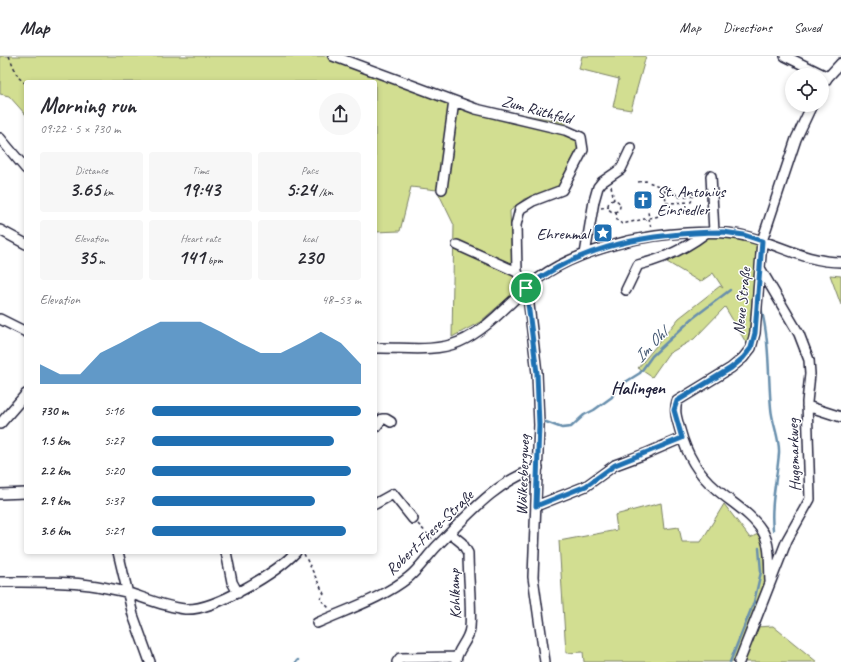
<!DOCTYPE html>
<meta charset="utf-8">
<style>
:root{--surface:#fff;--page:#f7f7f7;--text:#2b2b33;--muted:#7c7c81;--line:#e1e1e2;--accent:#1f6fb2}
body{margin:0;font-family:Caveat,sans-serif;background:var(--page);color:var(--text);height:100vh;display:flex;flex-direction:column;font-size:15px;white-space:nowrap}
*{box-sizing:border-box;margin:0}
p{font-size:13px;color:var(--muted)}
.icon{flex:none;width:22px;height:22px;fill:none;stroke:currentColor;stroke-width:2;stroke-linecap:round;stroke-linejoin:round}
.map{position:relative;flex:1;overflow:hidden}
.sheet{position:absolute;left:24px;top:24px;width:353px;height:474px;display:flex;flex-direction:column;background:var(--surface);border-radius:4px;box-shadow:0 2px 6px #0003}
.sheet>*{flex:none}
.fabs{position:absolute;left:785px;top:12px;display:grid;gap:8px}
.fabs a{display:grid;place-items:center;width:44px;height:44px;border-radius:50%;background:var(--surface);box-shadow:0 2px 6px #0003;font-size:20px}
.pin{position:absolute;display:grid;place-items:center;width:34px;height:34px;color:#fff;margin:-17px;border:2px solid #fff;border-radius:50%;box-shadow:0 1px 4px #0007}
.round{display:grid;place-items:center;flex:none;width:42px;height:42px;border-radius:21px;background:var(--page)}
.summary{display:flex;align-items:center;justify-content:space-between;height:68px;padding:0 16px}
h1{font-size:22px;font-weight:800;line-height:30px}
.stats{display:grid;grid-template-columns:repeat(3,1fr);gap:6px;height:68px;padding:4px 16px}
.stats div{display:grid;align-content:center;border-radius:4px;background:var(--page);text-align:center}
.stats b{font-size:20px;font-weight:800}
.stats small{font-size:11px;font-weight:400}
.stats p{font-size:11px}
.chart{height:112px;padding:8px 16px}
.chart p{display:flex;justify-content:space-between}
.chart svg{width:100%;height:72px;margin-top:4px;fill:var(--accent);opacity:.7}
ul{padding:0 16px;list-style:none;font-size:13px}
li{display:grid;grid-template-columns:64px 48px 1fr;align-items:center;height:30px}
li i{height:10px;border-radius:5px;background:var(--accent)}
header{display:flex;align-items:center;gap:24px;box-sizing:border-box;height:56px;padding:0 20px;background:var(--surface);border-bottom:1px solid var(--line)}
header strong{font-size:19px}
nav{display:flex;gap:22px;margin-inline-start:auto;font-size:14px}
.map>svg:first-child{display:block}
.green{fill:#d2de91;stroke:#7a8066}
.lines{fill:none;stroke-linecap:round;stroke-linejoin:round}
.stream{stroke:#688fad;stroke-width:2.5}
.minor-casing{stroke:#22223b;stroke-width:12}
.path{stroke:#22223b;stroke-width:1.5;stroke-dasharray:3 3;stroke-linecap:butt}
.minor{stroke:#fff;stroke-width:9}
.route-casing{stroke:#fff;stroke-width:8}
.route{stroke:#1f6fb2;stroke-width:5}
.labels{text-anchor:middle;stroke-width:3;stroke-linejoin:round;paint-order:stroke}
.street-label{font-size:16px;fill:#22223b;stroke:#fff}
.poi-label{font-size:16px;fill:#22223b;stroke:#fff;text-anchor:start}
.water-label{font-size:17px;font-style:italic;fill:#455974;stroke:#fff}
.quarter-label{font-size:18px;font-weight:bold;fill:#22223b;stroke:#fff}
</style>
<header>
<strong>Map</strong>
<nav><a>Map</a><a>Directions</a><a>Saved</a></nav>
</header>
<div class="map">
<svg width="841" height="606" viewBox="0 0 841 606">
<rect width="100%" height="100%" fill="#fff"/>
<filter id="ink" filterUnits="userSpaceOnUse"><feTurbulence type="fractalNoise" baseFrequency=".025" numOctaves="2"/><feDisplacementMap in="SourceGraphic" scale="8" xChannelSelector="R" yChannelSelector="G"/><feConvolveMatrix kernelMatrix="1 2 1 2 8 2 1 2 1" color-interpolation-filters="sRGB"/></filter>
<g filter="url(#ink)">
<path class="green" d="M0 0H333L450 46 565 66 579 89 559 132 524 143 510 155 512 210 519 232 480 266 452 281 454 169 437 134 411 131 400 175 375 176V26H26V59L9 40 0 38Z
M582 0H646L631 54 613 51 619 23 579 13Z
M723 180 757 188 748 290 725 251 694 283 668 298 652 321 638 312 679 262 720 230 723 232 713 217 700 226 667 206 708 181Z
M830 219 841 220V249Z
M661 447 664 473 679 471 682 486H701L724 448 750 482 768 473 777 511 756 571 773 570 817 606H584L583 596 566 597 559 485 617 474 615 459Z"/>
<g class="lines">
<path class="stream" d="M761 252C770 285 768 319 771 352 772 367 780 383 779 397 777 423 770 448 773 474
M546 366 562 372 571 371 584 359 594 354 612 341 616 332 640 317 652 300 693 262 730 234
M296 606 298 604
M730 606 754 546 761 516 759 492"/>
<defs>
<path id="minor" d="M333 0 476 53 565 74 581 81 583 94 562 134 533 145 520 153 516 169 517 216 527 232 537 317 539 369 533 521 545 606
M785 0 828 21
M822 30 828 21 841 7
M0 82 26 113
M711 120 714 176
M442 133 454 45
M0 174 26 188
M457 189 517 216
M585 198 594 145 598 131 602 126 621 113 631 92
M626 234 638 209C663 203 685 193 706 177
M0 263 26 276
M375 292C402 291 433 297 459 286 491 272 512 242 539 222 565 203 597 193 628 185 658 178 716 172 745 180 779 188 805 206 841 206
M807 350 841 361
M0 368 26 338
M375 372 382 363H386L391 366
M0 438 26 437
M375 448 393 438 413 463
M536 450 586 430 615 409 645 398 682 382
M451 478 462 487 468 497C468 522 472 548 470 572 469 585 456 594 456 606
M118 496 133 559 150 606
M226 496 232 526 238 537
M770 525C769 509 771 490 763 476 752 458 732 447 716 433 698 418 686 397 680 374 677 363 674 356 677 345L731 312 743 302 751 292 755 277 762 185 796 83 812 49
M0 526C31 526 67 525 97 530 108 532 119 534 129 537 147 543 166 551 185 553 214 555 276 517 296 496
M317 567C348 553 383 542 409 521 420 512 428 499 438 489 468 459 496 425 538 412
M397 606 400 602 456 601
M739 606 787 484 810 443 807 346 810 318 809 304 799 278 760 212"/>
</defs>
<use href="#minor" class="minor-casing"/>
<path class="path" d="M9 0 18 21 26 28
M638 126 646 125 664 132 667 151 660 160 649 162 648 156
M611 130 614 144
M664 135 672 134 678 141 693 140 703 135
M608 150a6 6 0 1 1 12 0a6 6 0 1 1-12 0Z
M666 147 691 146 693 141
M601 152 609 151
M616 156 617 164 622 168 649 162 651 173
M418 468 432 483
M304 498 324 538 320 543 330 553"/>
<use href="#minor" class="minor"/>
</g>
</g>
<g class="lines" filter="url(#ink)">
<defs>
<path id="route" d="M723 176 744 179 762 185 755 277 751 292 743 302 731 312 677 345 674 354 682 382 615 409 586 430 536 450 539 369 537 317 526 232C582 188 653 177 723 176Z"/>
</defs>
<use href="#route" class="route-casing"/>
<use href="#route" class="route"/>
</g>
<defs>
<symbol id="church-square" viewBox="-11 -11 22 22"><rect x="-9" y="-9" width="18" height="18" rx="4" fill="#1f6fb2" stroke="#fff"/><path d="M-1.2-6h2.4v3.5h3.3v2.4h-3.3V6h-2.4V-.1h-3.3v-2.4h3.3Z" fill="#fff"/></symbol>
<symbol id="sight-square" viewBox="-11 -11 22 22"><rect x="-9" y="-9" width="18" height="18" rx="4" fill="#1f6fb2" stroke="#fff"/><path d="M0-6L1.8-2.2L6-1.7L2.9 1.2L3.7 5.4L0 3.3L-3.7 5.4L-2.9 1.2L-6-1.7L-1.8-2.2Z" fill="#fff"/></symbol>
</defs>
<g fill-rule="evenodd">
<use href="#church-square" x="632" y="133" width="22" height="22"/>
<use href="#sight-square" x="592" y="166" width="22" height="22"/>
</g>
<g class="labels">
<g class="street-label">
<text transform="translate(537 53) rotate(15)" y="6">Zum Rüthfeld</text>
<text transform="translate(741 245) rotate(-84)" y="6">Neue Straße</text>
<text transform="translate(793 399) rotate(-92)" y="6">Hugemarkweg</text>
<text transform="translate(522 419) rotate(-88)" y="6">Wälkesbergweg</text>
<text transform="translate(429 476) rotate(-44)" y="6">Robert-Frese-Straße</text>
<text transform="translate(454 538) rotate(-92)" y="6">Kohlkamp</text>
</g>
<g class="poi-label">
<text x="657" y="141">St. Antonius<tspan x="657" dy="18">Einsiedler</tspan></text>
<text x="589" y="183" text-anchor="end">Ehrenmal</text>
</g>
<g class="water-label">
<text transform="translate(650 289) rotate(-47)" y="6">Im Ohl</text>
</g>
<g class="quarter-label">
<text x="638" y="338">Halingen</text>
</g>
</g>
</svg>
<div class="fabs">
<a><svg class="icon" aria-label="locate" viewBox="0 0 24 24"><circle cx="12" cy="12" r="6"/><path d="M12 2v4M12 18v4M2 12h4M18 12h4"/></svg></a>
</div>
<div class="pin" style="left:526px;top:232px;background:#1e9e55"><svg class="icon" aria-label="arrive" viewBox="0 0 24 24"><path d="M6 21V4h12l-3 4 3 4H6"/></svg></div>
<section class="sheet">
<div class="summary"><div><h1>Morning run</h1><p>09:22 · 5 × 730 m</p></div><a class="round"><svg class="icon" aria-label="share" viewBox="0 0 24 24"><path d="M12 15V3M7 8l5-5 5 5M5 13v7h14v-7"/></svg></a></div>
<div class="stats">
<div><p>Distance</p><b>3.65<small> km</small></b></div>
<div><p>Time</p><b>19:43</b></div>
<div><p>Pace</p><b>5:24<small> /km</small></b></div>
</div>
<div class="stats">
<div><p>Elevation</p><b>35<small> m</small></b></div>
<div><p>Heart rate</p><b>141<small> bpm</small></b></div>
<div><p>kcal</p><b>230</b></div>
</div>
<div class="chart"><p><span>Elevation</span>48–53 m</p>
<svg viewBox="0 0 160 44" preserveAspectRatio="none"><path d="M0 44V32L10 38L20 38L30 25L40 19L50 12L60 6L70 6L80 6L90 12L100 19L110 25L120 25L130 19L140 12L150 19L160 32V44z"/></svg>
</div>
<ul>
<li><b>730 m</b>5:16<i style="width:100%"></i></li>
<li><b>1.5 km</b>5:27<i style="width:87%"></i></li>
<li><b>2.2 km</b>5:20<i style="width:95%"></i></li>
<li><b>2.9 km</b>5:37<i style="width:78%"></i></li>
<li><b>3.6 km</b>5:21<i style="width:93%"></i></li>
</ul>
</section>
</div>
